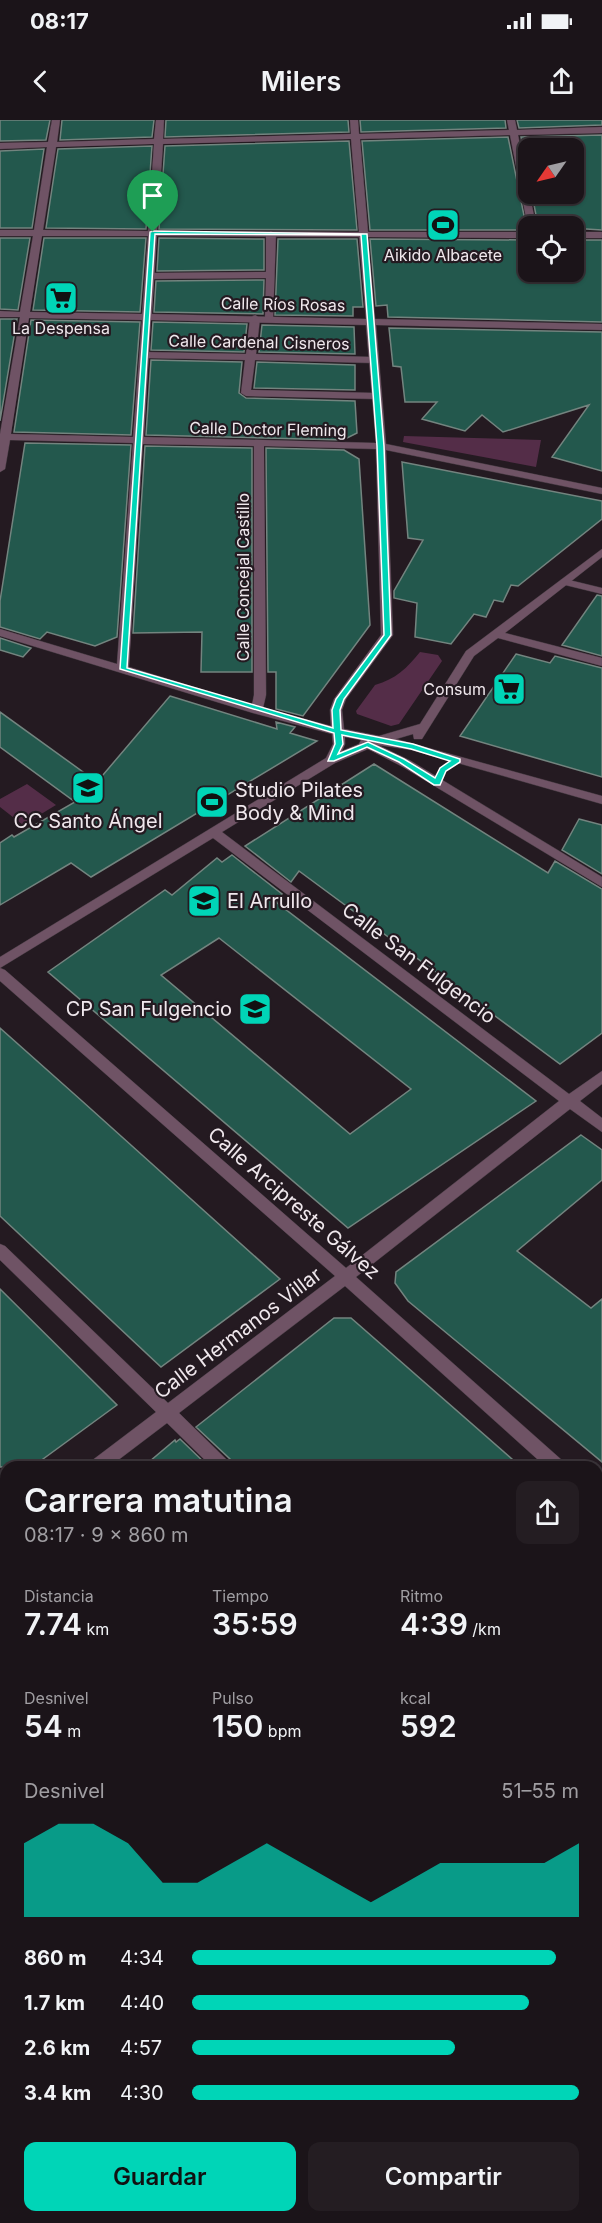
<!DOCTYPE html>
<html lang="es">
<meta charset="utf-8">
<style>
:root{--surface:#1b1419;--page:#241d22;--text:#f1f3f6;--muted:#a09ea2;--line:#393338;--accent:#00d5b7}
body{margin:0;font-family:Inter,sans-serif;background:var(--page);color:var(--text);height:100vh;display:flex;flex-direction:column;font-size:22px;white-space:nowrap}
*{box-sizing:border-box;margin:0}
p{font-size:20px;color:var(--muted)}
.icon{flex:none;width:33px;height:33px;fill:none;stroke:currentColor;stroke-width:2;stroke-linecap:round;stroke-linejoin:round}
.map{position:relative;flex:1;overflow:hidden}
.sheet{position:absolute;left:0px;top:1341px;width:603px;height:762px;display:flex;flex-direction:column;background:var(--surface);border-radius:18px 18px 0 0;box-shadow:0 2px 4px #0004,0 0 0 2px var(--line)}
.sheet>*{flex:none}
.needle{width:39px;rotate:236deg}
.controls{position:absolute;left:518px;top:18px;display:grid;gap:12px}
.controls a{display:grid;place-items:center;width:66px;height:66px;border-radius:12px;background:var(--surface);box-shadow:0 2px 4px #0004,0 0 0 2px var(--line);font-size:30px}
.pin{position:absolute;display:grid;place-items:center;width:51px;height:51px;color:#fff;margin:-62px -26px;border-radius:50% 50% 50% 0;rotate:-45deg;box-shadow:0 0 6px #0007}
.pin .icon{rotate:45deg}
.round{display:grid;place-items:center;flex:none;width:63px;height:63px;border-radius:12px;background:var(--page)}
.headline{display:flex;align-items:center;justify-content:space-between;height:102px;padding:0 24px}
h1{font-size:33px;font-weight:600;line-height:45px}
.metrics{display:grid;grid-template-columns:repeat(3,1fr);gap:9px;height:102px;padding:6px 24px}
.metrics div{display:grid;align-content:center}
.metrics b{font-size:30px;font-weight:600}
.metrics small{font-size:16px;font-weight:400}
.metrics p{font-size:16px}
.chart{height:168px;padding:12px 24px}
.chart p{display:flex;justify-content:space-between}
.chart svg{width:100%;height:108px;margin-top:6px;fill:var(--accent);opacity:.7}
.action{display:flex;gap:12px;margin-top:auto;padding:12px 24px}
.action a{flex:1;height:69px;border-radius:12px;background:var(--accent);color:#111;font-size:24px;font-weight:600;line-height:69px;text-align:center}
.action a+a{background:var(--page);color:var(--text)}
ul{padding:0 24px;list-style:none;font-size:20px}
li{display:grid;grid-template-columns:96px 72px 1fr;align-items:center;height:45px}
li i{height:15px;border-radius:8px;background:var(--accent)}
.status{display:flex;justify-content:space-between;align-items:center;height:42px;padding:0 30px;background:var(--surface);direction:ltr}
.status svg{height:16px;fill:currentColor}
header{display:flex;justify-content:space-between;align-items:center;height:78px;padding:0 24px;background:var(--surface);font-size:27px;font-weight:600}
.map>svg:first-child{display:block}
.green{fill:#542d48}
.building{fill:#23584d;stroke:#73847f;stroke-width:1.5;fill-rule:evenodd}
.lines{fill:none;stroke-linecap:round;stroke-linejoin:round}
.pedestrian-casing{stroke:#41373e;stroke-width:1}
.minor-casing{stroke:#41373e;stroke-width:1}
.primary-casing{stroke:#41373e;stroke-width:1}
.pedestrian{fill:#6f5365;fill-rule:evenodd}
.minor{fill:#6f5365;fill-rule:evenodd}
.primary{fill:#c189af;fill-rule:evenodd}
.route{fill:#00d5b7;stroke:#fff;stroke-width:1.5;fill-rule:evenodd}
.labels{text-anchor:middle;stroke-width:4.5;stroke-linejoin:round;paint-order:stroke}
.far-poi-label{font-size:16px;fill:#f0e8ed;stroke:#241a21}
.far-street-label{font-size:16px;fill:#f0e8ed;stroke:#241a21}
.poi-label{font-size:20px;fill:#f0e8ed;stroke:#241a21;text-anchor:start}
.street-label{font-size:20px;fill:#f0e8ed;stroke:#241a21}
</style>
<div class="status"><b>08:17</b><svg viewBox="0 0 49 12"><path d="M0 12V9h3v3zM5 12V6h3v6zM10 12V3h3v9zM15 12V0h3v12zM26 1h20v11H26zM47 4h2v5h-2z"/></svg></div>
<header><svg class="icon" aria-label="back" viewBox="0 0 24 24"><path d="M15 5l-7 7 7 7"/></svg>Milers<svg class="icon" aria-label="share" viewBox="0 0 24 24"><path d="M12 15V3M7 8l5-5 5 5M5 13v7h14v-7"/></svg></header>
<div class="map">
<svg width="602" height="2103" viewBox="0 0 602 2103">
<rect width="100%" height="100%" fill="#241a21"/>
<path class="green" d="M404 316 541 320 536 347 403 322Z
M420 532 438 535 442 541 399 604 391 606 357 594 356 591 375 565C396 559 407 548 420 532Z
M27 664 56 685 23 705 0 687V679Z"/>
<path class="building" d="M0 0H50L46 20 0 21Z
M62 0H154L152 17 60 20Z
M166 0H348L349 12 165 17Z
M360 0H505L506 8 361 12Z
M517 0H602V5L519 8Z
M602 15V110L538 106 532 74H573V28H528V54L521 17Z
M508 17 527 110H370L362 21Z
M349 21 357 110 159 109 165 26Z
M152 26 146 109 46 108 58 29Z
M44 29 32 108H0V31Z
M0 118H30L18 190 0 189Z
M44 118H146L140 192 33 190Z
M159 118 264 119V150L157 151Z
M278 119H357L363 187H353V196L275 195Z
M370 119 528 120V152H573V120H602V202L388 197 387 185 376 186Z
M264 160 263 194 154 192 156 161Z
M0 199H17L0 301Z
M31 200 140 202 131 315 14 312Z
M153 202 247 204 244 232 151 230Z
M262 205 354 207 355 234 259 232Z
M389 208 602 212V351L552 337 589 285 503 312 482 295 465 311 422 299 437 282H405L401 247 393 246Z
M151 240 242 242 239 273 246 278 355 281 357 313 343 320 146 315Z
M257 242 355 245V270L254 268Z
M25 323 131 325 117 517 95 526 47 512 40 519 0 507V481Z
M145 326 252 328V552H201L202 512 133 513Z
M266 328 344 330 359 339 370 505 303 596 276 589V552H268Z
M402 342 602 381V399L518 466 511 465 503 482 494 480 486 497 474 494 451 524 415 517 417 483 394 478V471L423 420 408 418Z
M597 475 602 476V536L562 525Z
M0 518 31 528 23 537 0 530Z
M516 534 550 543 555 536 602 548V657L460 616Z
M170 576 277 609 276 602 295 607 290 613 317 621 91 757 71 743 0 785V723L12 715 14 717 75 682 0 627V592L97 662Z
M374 644 548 753 555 741 602 769V913L560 944 299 751 291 762 245 726Z
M579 699 602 705V754L562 730Z
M232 735 282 774 276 782 536 981 348 1108 48 852 165 770 172 775 217 738 222 742ZM219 818 411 969 350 1014 161 855Z
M0 908 82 981 280 1159 161 1247 0 1096Z
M581 1015 602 1030V1060L517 1131 591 1188 602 1179V1342L408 1181 395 1163 396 1152Z
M0 1169 117 1285 32 1347H0Z
M334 1198H351L521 1347H233L231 1340 196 1307Z
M180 1319 209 1347H143L175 1320 176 1322Z"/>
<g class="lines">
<defs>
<path id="pedestrian" d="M271 111 276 114 273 200 265 198 266 158 150 159 145 156 150 153 266 152V114Z
M255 195 260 198 256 234 373 237 378 240 373 243 255 240 251 270 376 273 381 276 376 279 246 276 241 273 245 240 145 238 140 235 145 232 246 234 250 198Z
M565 459 602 468V474L561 464V460Z"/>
<path id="minor" d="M52 0H60L57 22 154 19 156 0H164L163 19 351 14 350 0H358L359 14 509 10 507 0H515L517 10 602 7V13L518 15 536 106 528 108 510 15 360 19 368 112H528V118L368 117 375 199 602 204V210L376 205 386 324 602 368V374L386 330 393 515 346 579 342 590 344 609 379 616 420 604 466 531 602 429V437L505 513 602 538V546L498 518 474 536 422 619H414L413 614 396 619 602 676V684L412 630 378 625 411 641 602 757V767L403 647 368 629 335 643 222 712 569 974 602 951V964L580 981 602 998V1012L570 989 356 1157 564 1342 566 1347H546L345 1166 179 1293 229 1342 231 1347H212L167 1303 109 1347H88L90 1342 156 1292 0 1140V1124L5 1126 168 1283 335 1156 0 861V848L5 850 346 1148 559 981 213 718 0 848V837L326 638 333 624 332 614 253 593 0 516V509L117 544 133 323 10 320 5 349 0 352V314L20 197H0V191L20 192 33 116H0V110H34L47 27 0 29V23L48 22ZM351 19 359 112 157 111 163 24ZM154 24 148 111 43 110 56 27ZM42 116H148L142 194 30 192ZM157 116 359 117 366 199 152 194ZM29 198 142 200 133 317 11 314ZM151 200 366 205 376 323 144 317ZM143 324 254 326V575L252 585 129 547ZM264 326 376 329 381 515 334 579 330 590 331 606 263 588 266 575ZM345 617 361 620 359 624 342 631 345 624Z
M573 112H602V118H573Z
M597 1375 602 1376V1394L597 1393Z
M6 1408V1425L0 1428V1411Z
M602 1447V1466L597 1468V1449Z
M0 1478 6 1480V1500L0 1498Z
M0 1911 6 1913V1939L0 1937Z
M6 2003V2027L0 2030V2006Z
M152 2097H177L180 2103H155Z"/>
<path id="primary" d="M602 1994V2024L597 2027V1996Z
M553 2097H575L573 2103H551Z"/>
</defs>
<use href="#pedestrian" class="pedestrian-casing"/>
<use href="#minor" class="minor-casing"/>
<use href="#primary" class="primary-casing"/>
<use href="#pedestrian" class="pedestrian"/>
<use href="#minor" class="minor"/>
<use href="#primary" class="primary"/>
</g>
<path class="route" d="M153 111 367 114 384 326 391 515 344 579 340 590 341 610 413 624 460 639V642L446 651 440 665H434L399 642 367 627 334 641H328L335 624 334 613 120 549 150 112ZM155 114 361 115 377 326 384 515 336 579 332 590 333 608 127 548ZM342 615 411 629 450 641 440 648 435 658 404 639 368 622 338 634 343 624Z"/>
<defs>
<symbol id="stadium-square" viewBox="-11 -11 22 22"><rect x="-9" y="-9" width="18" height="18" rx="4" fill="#00d5b7" stroke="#241a21"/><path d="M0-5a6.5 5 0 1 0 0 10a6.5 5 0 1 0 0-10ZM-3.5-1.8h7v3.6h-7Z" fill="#111"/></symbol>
<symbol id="supermarket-square" viewBox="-11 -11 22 22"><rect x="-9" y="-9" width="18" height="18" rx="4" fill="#00d5b7" stroke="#241a21"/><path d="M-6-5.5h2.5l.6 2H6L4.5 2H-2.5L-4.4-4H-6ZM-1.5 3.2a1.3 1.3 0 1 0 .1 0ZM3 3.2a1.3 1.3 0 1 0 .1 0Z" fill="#111"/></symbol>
<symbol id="school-square" viewBox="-11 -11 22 22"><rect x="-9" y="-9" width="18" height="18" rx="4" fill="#00d5b7" stroke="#241a21"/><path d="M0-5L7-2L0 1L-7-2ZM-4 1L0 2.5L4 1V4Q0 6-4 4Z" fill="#111"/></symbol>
</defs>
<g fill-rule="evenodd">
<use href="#stadium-square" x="424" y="86" width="38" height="38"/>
<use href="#supermarket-square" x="42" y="159" width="38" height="38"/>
<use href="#supermarket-square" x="490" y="550" width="38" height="38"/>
<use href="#school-square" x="69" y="649" width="38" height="38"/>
<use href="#stadium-square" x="193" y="663" width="38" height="38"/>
<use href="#school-square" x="185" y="762" width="38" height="38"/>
<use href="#school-square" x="236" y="870" width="38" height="38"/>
</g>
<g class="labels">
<g class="far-poi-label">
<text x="443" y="141">Aikido Albacete</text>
<text x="61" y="214">La Despensa</text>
<text x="486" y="575" text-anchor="end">Consum</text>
</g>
<g class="far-street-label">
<text transform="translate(283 184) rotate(1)" y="6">Calle Ríos Rosas</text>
<text transform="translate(259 222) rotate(1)" y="6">Calle Cardenal Cisneros</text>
<text transform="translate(268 309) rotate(1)" y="6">Calle Doctor Fleming</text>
<text transform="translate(243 457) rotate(-90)" y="6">Calle Concejal Castillo</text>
</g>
<g class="poi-label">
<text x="235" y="677">Studio Pilates<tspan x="235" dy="23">Body &amp; Mind</tspan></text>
<text x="88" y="708" text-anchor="middle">CC Santo Ángel</text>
<text x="227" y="788">El Arrullo</text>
<text x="232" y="896" text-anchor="end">CP San Fulgencio</text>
</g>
<g class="street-label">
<text transform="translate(419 843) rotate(37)" y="7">Calle San Fulgencio</text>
<text transform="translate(294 1083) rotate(41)" y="7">Calle Arcipreste Gálvez</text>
<text transform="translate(238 1213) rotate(-37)" y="7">Calle Hermanos Villar</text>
</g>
</g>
</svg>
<div class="controls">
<a><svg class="needle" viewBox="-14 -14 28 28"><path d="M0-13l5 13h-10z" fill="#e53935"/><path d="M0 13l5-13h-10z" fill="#a09ea2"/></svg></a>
<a><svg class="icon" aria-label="locate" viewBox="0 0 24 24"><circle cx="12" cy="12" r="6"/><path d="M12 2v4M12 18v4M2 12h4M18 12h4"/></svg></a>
</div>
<div class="pin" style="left:153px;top:112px;background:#1e9e55"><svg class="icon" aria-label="arrive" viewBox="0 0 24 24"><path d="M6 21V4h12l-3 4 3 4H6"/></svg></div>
<section class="sheet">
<div class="headline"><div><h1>Carrera matutina</h1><p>08:17 · 9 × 860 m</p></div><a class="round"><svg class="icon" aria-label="share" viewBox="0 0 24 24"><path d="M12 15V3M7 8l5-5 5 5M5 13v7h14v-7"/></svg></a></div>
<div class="metrics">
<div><p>Distancia</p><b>7.74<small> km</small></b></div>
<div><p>Tiempo</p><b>35:59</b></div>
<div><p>Ritmo</p><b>4:39<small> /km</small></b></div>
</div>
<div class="metrics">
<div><p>Desnivel</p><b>54<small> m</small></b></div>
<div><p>Pulso</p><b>150<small> bpm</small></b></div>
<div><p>kcal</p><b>592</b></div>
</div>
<div class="chart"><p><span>Desnivel</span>51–55 m</p>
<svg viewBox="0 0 160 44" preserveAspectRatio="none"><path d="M0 44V14L10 6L20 6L30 14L40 30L50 30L60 22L70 14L80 22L90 30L100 38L110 30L120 22L130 22L140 22L150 22L160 14V44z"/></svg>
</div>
<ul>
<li><b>860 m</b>4:34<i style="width:94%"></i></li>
<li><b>1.7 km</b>4:40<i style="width:87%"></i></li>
<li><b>2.6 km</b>4:57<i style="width:68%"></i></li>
<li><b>3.4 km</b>4:30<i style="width:100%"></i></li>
</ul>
<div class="action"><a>Guardar</a><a>Compartir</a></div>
</section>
</div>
